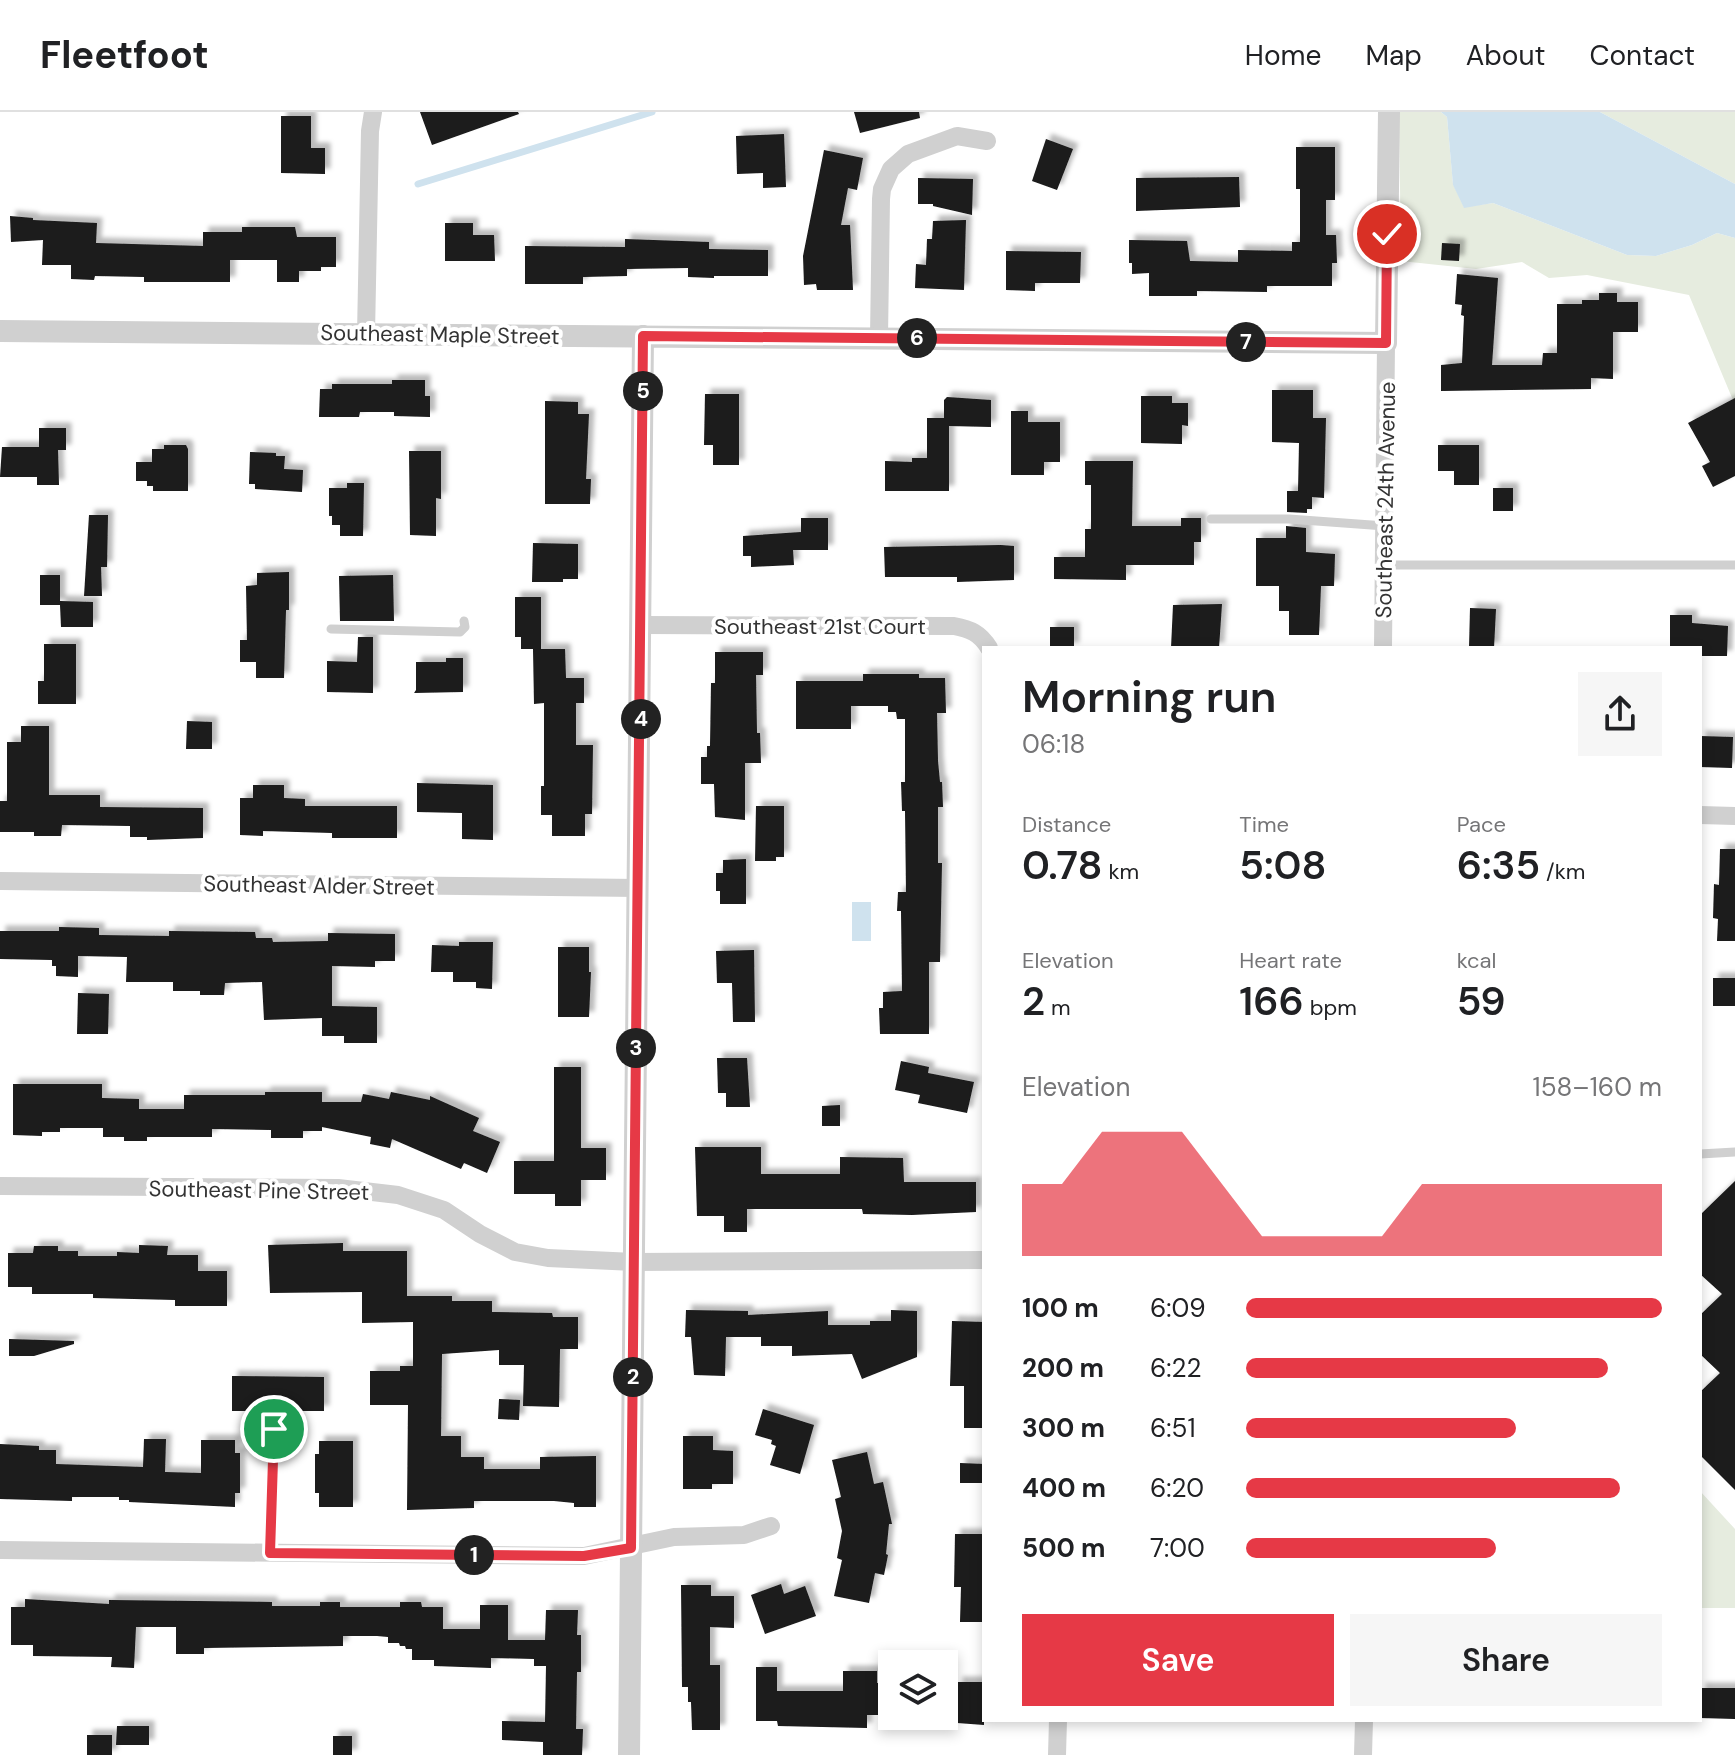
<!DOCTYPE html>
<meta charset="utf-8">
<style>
:root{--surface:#fff;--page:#f6f6f6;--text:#202124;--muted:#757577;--line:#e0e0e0;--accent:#e63946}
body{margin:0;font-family:"DM Sans",sans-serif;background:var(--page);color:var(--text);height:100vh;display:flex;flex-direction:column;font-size:30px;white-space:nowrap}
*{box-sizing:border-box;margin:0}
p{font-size:26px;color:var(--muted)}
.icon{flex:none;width:44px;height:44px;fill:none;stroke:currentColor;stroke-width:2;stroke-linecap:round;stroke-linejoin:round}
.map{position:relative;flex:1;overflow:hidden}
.sheet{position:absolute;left:982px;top:534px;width:720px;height:1076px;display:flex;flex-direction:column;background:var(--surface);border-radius:0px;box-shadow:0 4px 12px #0003}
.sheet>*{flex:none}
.buttons{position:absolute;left:878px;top:1538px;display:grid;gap:16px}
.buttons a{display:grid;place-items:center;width:80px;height:80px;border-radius:0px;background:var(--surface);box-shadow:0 4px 12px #0003;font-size:40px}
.pin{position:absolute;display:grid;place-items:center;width:68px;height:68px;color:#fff;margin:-34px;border:4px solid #fff;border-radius:50%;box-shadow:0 2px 8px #0007}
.km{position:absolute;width:40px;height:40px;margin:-20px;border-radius:50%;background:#222;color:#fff;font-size:22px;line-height:40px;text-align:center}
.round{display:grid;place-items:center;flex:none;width:84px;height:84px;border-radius:0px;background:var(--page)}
.overview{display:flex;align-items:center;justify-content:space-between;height:136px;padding:0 40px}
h1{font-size:44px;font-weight:600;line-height:60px}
.figures{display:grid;grid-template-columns:repeat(3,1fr);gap:12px;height:136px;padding:8px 40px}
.figures div{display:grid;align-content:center}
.figures b{font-size:40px;font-weight:600}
.figures small{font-size:22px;font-weight:400}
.figures p{font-size:22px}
.chart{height:224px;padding:16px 40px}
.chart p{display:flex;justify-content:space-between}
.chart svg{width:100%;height:144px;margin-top:8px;fill:var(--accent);opacity:.7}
.action{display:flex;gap:16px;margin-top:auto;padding:16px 40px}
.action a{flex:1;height:92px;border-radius:0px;background:var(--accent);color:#fff;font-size:32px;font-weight:600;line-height:92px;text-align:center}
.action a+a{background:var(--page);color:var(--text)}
ul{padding:0 40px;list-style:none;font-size:26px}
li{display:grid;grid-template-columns:128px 96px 1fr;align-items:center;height:60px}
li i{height:20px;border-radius:10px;background:var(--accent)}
header{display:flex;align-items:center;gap:48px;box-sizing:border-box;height:112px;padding:0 40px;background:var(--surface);border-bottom:2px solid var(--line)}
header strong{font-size:38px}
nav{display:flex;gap:44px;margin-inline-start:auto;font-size:28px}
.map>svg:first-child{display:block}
.green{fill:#e6ecdf}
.water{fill:#cfe2ee}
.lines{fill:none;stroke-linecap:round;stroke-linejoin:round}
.stream{stroke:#cfe2ee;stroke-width:7}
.building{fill:#1a1a1a;filter:url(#shadow)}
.service{stroke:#d0d0d0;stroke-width:9}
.minor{stroke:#d0d0d0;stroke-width:18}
.tertiary{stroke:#d0d0d0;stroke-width:22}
.route-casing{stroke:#fff;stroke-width:16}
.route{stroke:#e63946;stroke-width:10}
.labels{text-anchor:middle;stroke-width:8;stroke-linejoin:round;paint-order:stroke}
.street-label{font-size:22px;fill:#333;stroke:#fff}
</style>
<header>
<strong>Fleetfoot</strong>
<nav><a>Home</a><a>Map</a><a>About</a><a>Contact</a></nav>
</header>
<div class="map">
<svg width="1735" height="1643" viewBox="0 0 1735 1643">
<defs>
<filter id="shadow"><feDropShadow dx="5.5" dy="-5.5" stdDeviation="2" flood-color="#0004"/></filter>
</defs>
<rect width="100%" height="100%" fill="#fff"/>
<path class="green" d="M1399 0H1441L1447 5 1453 72 1464 95 1493 91 1627 143 1656 144 1692 133 1717 121 1735 126V293L1689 183 1587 163 1549 166 1522 150 1476 157 1401 149Z
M1600 0H1735V72Z
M1700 1379 1735 1417V1496H1700Z"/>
<path class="water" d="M1441 0H1600L1735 72V126L1717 121 1692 133 1656 144 1627 143 1493 91 1464 96 1453 73 1447 5Z
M852 790H871V829H852Z"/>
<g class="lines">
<path class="stream" d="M418 72 652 0"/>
</g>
<path class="building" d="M420 0H518L519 2 432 33Z
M854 0H919L920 6 860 21Z
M281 4H311V36H325V62L281 61Z
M784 22 786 75 763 76V61L737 62 736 24Z
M1046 27 1073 37 1057 78 1032 69Z
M1296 35H1335V88H1326V123H1336L1337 151H1332V174H1267V180L1197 179V184H1149V161L1132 162V151H1129V128L1187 129 1190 149 1238 150V138L1292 139V130H1300V77H1296Z
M824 38 863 46 857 78 848 76 841 113H850L853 178H817L816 172 804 173 803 144Z
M1239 65 1240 95 1136 99V66Z
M918 66 973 67 972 103 933 94V92H918Z
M10 104 33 106V108L97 111 96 131 203 134V120H242V115H295L297 125H336V155H321V159H299V170H277V148H230V170H144V165L95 164 94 168 71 167V153H42L43 128 11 130Z
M966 108 964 178 915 176 916 152 926 153 927 127H932L933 109Z
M445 111H473V123H494L495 149H445Z
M625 127 709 130V137L768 138V164H714V166L688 165V156L627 157V164L583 165V172H525V134L625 135Z
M1442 131 1460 132 1459 149 1441 148Z
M1006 139 1081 140 1080 171H1035V179L1006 178Z
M1457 162 1498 166 1492 253H1542L1543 241H1557V192H1582V188H1599V181H1617V190H1638V220H1613V267L1591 266V277L1441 279V253L1462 251 1464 204 1461 203 1462 193 1455 192Z
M392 268H425V284H430V305L394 304V300H360L359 305H319L320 277H332V272H392Z
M1272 278H1313V306H1326L1324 386 1312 385V397H1307V401L1287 400V379H1298L1299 331 1272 330Z
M705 282H739V353H713V333H704Z
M1141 284H1172V291H1188V314L1182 313V332L1141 331Z
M947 285 991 288V315L949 314V379H885V349L912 350V346H927V306H944V288Z
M1735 286V364L1713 375 1702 354 1710 350 1688 311Z
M545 289 578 290V302H589L586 367H591L590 392H545Z
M1011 299H1028V310H1060V350H1044V363H1011Z
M39 316H66V338H58L59 373H37V365H0L2 335H39Z
M164 333H186L188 337V379H153V374H147V369H136V350H152V337H164Z
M1438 333H1479V373H1454V359H1438Z
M409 339H441V387L436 386V424L410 423Z
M250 340 276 341V344H285L284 357 303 358 302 380 255 377V372H249Z
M1085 349H1133L1132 414H1181V406H1201V430H1194V453H1126V468L1054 467V445H1085V417H1091V373H1085Z
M347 371H364L363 424H340V413H332V404H329V376H347Z
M1493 376H1513V399H1493Z
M89 403H108L107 455H101L102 484H84Z
M801 406H828V438H793L794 453 751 455V444H743V424L801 420Z
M1286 414 1306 416V440L1335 442 1334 474H1321L1319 523H1289V499H1279V474H1256V426H1286Z
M533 431 578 432V467H563V470H532Z
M1001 433 1014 434V468L957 470V465H885L884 435Z
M289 460V498H286L284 566H256V550H240V528H247L246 474 257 473V461Z
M40 463H60V489L93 490V515H61L60 493H40Z
M393 463 394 509H340L339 464Z
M515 485H541V537H565L566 566H584V591H576V633H593L592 702H585V724H552V703H541V674H544V591L534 592 533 537H521V525H515Z
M1222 492 1219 536H1171L1173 493Z
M1470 496 1496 497 1494 536H1469Z
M1670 503H1692V511L1728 514 1727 544H1700V536H1670Z
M1050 515H1074V536H1050Z
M358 525H373V581L327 580V549L357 550Z
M44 532H76V592H38V569H44Z
M715 540H763V563H756L757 621H760L761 651H745V708L715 705 714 672H701V645H707V634H710L711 571H715Z
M446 546H463V580L414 581 416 578V550H446Z
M863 562H919V566H945L946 601H937L938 649 940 670H942L943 695H938V751H942L940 850H929V922H880L879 896H883V880L902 879 901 799H897L898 780H906L905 699H902L901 670H905V607H897L896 600H888V594H851V617H796V569H863Z
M187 609 212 610V637H186Z
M21 614H49V683H100V695L203 696V726L147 728V725H130V714L62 713 61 724H34V720H0V689H7V630H21Z
M1700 624 1733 625 1732 656 1700 655Z
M417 671 493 673V728L462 727V701L417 700Z
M253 673H284V686L305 687V694H397V726H332V721L263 719V724L240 723V686H253Z
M756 694H784V745H776V749H755Z
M1720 737H1735V829H1717L1718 807 1713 806 1714 772 1719 773Z
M746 747V792H720V779H716V761H723V748Z
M59 815 99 816V823L169 824V819L255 820 256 826H272L273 830 328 829V821L395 822V849H375V855L332 854V894L377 895V931H344V924H322V906L264 908 262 870 225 871 224 883H200V879H173V870H126L127 845 78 844V865L56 864V854H52V848L0 847V819H59Z
M459 830H493L492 877 476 876V870H453V860H431L432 833 459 834Z
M558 835H589V860H591L589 905H558Z
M754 838 755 910H733L732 871H717L716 839Z
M1713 866H1735V894H1713Z
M78 881 109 882 108 922H77Z
M717 946H747L750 995H726V981H718Z
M901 949 929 955 928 961 974 970 967 1001 918 991 920 983 895 978Z
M554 955H581V1036H606V1068H581V1094H555V1082H514V1049H554Z
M13 972H102V986L139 987V997H184V983H265V980H322V990H361L363 982 389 987 391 980 430 988V984L479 1006 473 1019 500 1030 487 1061 464 1051 461 1057 392 1027 390 1036 370 1032 371 1025 322 1015V1019H303V1026H271V1018L212 1017V1025H147V1029H124V1025H103V1016H60V1020H42V1024L13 1023Z
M840 993V1014H822V994Z
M695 1035H761V1062H840V1045L903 1046 904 1070H976V1100L912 1103 863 1102 862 1097H747V1120H724V1104H697Z
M1735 1069V1378L1700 1343V1280L1720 1261 1700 1242V1203L1722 1182 1700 1162V1103Z
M343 1131V1139H407V1184H452V1189H492V1200L552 1201 553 1205H578V1237H560L559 1295 523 1294 524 1253H499V1238L442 1242 441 1324H461V1345H484V1357H540V1345L596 1344V1395H574V1391L554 1389H474V1396L407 1398 408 1293H370V1259H400V1254H413V1210L362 1211V1180L270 1181 268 1133Z
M139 1133 168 1134 167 1143H198V1159H227V1194H175V1188L93 1186V1182H32V1175H8V1141H33L34 1134H58V1139H78V1144H117V1140L139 1141Z
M686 1198 748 1199V1203L828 1199V1213H870V1209H891V1198L917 1199V1245L862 1267 852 1242 792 1244V1234H761V1225H726L725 1264 694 1263 691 1225H685Z
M952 1209 984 1210V1316H964V1274H950Z
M9 1227 74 1229V1232L34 1244H9Z
M232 1264 324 1265V1299H232Z
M499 1287 520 1288 519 1308 498 1307Z
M763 1297 814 1313 800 1362 770 1353 776 1334 771 1332 772 1328 755 1323Z
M683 1324H713V1338L733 1339V1372H712V1377H683Z
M144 1327H166L165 1360 201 1361V1328H235V1341H240V1381H235V1395L129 1390V1388H119V1385H72V1389L0 1387V1332L39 1334V1338H56V1352L143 1355Z
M319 1329H353V1395H319V1381H315V1342H319Z
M867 1340 874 1372 883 1370 892 1412H889L886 1442 888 1443 884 1463 875 1461 869 1491 834 1484 842 1448 837 1446 842 1419 835 1387 841 1385 832 1348Z
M960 1351 984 1352V1371H960Z
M955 1422H984V1510H960L961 1475H954Z
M781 1472 784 1482 805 1474 816 1504 765 1522 751 1483Z
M681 1473H711V1484H734V1516L710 1515V1553H720V1618H692L691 1590H688V1575H682Z
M25 1487 109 1492V1488L272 1490V1494H320V1490H340V1495H400V1490H421L422 1495H443V1517H480V1493H508V1528H545L546 1498H578L577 1523H581V1560H577L576 1617H583L582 1643H543V1630L502 1628V1609L545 1610 546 1554H534V1547L491 1546V1556L434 1554V1548H412V1537H406L405 1534H400L399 1531H388V1525L377 1524H343V1534L204 1536V1542H176V1515H136L134 1556 111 1555 112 1545 33 1544V1533H11V1495H25Z
M756 1555H777V1579H843V1559H877V1571H892V1603H867V1616L778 1614 777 1609H756Z
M957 1570H984V1613L944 1610V1579H957Z
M1700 1576H1735V1607L1700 1606Z
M117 1614H149V1633H116Z
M87 1623H112V1643H87Z
M333 1624H352V1643H333Z"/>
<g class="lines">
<path class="service" d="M1211 407H1289L1385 414
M1384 453H1735
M331 517 460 520 465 515 464 509
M1700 1042 1735 1040
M270 1441 274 1317"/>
<path class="minor" d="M366 222 370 19 373 0
M879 226 881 87 882 77 891 57 908 42 957 24 987 29
M642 513 954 514C970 517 980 521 989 536
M1383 536 1386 231
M1700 703 1735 704
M0 769 638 776
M0 1074 338 1076 398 1083 444 1098 480 1122 515 1140 548 1146 634 1150 984 1148
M0 1438 584 1444 674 1425 744 1423 771 1414
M1057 1643 1058 1608
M1363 1643 1364 1608"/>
<path class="tertiary" d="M0 219 1386 231 1389 0
M629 1643 643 224"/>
</g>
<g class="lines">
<defs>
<path id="route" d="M274 1317 270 1441 584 1444 631 1436 643 224 1386 231 1387 122"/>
</defs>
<use href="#route" class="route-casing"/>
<use href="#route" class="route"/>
</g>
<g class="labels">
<g class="street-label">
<text transform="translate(440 222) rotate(1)" y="8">Southeast Maple Street</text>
<text transform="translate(1385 388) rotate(-89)" y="8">Southeast 24th Avenue</text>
<text x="820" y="522">Southeast 21st Court</text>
<text transform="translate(319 773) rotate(1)" y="8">Southeast Alder Street</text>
<text transform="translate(259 1078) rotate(1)" y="8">Southeast Pine Street</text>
</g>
</g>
</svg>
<div class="buttons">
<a><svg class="icon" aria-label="layers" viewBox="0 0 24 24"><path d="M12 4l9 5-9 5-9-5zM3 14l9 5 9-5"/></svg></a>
</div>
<div class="pin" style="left:274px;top:1317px;background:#1e9e55"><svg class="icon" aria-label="arrive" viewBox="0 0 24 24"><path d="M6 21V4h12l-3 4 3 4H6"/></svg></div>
<div class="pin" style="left:1387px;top:122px;background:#d93025"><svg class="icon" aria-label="check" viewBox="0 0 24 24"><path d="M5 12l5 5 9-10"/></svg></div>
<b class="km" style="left:474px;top:1443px">1</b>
<b class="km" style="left:633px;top:1265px">2</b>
<b class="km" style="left:636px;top:936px">3</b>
<b class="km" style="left:641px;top:607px">4</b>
<b class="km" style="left:643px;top:279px">5</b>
<b class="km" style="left:917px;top:226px">6</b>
<b class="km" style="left:1246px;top:230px">7</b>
<section class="sheet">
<div class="overview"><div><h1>Morning run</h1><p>06:18</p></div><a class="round"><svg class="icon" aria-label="share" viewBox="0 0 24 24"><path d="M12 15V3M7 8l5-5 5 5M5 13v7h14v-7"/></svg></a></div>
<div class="figures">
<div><p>Distance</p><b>0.78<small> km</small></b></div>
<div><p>Time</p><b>5:08</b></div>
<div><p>Pace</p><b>6:35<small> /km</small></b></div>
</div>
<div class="figures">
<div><p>Elevation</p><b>2<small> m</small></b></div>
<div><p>Heart rate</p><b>166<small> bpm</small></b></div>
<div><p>kcal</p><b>59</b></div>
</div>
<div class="chart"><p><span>Elevation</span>158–160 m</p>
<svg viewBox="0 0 160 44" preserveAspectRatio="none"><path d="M0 44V22L10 22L20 6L30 6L40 6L50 22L60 38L70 38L80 38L90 38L100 22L110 22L120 22L130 22L140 22L150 22L160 22V44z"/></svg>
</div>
<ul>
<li><b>100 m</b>6:09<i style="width:100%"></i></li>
<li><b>200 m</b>6:22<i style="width:87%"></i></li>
<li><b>300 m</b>6:51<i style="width:65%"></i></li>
<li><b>400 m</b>6:20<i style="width:90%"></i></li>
<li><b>500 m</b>7:00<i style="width:60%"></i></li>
</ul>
<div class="action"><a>Save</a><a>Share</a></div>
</section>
</div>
